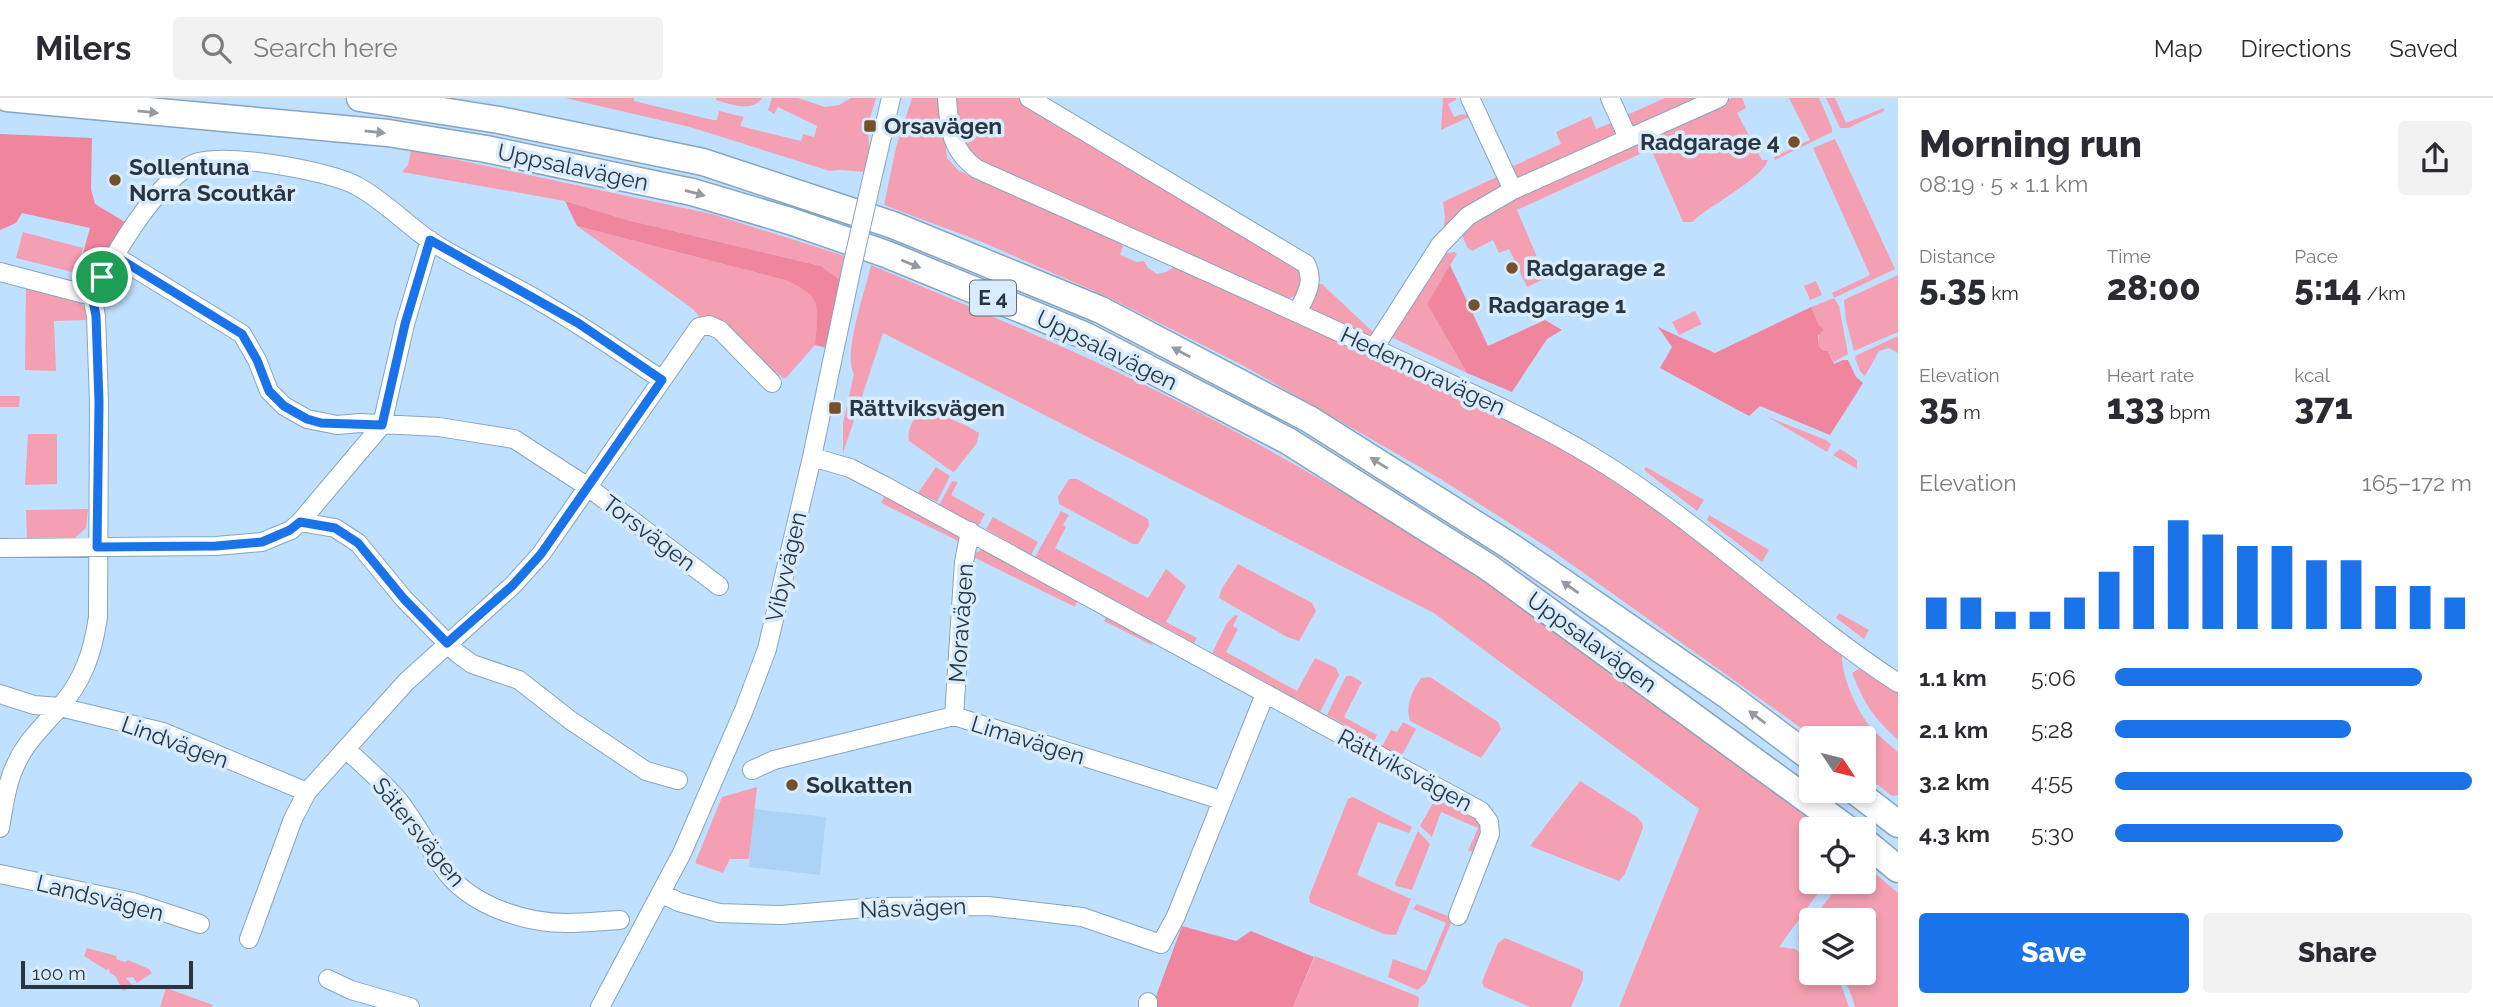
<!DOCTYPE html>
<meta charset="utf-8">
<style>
:root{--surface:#fff;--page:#f2f2f3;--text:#2b2b33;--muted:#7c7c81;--line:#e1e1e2;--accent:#1a73e8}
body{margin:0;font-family:Raleway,sans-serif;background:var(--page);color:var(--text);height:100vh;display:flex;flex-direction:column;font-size:26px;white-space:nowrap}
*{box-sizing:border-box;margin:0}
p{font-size:23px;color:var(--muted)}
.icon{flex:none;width:38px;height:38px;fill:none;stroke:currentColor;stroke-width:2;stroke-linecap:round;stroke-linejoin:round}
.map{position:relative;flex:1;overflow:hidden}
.drawer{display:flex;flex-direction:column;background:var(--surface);width:595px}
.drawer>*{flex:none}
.needle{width:46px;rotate:125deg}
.buttons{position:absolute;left:1799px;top:628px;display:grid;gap:14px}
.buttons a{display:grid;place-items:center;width:77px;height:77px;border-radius:7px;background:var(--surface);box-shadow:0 4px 10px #0003;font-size:35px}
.scale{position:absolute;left:21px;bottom:18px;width:172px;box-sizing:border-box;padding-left:7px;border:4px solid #293541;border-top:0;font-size:19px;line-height:24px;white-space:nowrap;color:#293541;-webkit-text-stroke:5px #d8ecfe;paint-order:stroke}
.pin{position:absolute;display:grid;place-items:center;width:60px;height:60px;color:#fff;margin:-30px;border:4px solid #fff;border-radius:50%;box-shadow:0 2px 7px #0007}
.round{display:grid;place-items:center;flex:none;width:74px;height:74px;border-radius:7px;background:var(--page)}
.headline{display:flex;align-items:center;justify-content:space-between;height:119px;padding:0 21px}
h1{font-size:38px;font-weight:800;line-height:52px}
.figures{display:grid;grid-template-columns:repeat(3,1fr);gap:10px;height:119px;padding:7px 21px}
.figures div{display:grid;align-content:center}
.figures b{font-size:35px;font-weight:800}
.figures small{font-size:19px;font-weight:400}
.figures p{font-size:19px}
.chart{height:196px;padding:14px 21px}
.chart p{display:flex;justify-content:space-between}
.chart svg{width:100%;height:126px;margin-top:7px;stroke:var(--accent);stroke-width:6}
.cta{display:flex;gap:14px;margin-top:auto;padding:14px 21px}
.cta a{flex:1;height:80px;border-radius:7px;background:var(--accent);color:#fff;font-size:28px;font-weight:800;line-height:80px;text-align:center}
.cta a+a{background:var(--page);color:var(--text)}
ul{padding:0 21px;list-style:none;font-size:23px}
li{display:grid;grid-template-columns:112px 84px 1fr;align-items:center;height:52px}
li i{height:18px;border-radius:9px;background:var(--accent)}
header{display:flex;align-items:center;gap:42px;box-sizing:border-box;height:98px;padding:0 35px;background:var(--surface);border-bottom:2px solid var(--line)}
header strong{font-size:33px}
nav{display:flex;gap:38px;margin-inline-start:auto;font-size:24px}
.search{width:490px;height:63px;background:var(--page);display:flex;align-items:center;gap:18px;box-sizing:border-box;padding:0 24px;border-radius:7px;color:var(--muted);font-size:26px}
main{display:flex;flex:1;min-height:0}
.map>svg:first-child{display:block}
.built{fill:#acd3f5}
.green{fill:#f4a0b2}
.forest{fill:#ef869e}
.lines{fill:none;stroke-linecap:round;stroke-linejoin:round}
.minor-casing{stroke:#85a5c1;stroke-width:20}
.highway-casing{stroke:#85a5c1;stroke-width:29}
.minor{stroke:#fff;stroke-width:18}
.highway{stroke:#fff;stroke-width:26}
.minor-bridge-casing{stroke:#85a5c1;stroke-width:20;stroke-linecap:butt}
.minor-bridge{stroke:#fff;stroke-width:18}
.oneway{fill:#949aa0}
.route-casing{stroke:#fff;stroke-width:14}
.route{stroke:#1a73e8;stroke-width:9}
.poi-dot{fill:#75512b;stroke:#d8ecfe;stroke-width:2.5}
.labels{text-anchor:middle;stroke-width:7;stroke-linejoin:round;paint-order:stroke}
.shield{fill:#d8ecfe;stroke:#5e6c7a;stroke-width:2}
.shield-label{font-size:21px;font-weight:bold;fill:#293541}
.poi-label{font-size:23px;font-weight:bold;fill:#293541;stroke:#d8ecfe;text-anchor:start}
.street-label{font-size:23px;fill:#293541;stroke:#d8ecfe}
</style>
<header>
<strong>Milers</strong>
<div class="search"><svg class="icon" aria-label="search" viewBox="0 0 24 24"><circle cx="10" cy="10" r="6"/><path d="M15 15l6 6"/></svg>Search here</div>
<nav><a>Map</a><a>Directions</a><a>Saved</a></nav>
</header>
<main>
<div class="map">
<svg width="1898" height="909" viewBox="0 0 1898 909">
<rect width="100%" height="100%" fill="#c0e0ff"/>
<path class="built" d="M754 711 826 719 820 777 749 769Z"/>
<path class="green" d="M565 0H634V3L713 22H717L719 13 744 19 740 28 801 43 803 36 814 39 817 28 778 9 774 16 768 12 772 0H798L825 9 839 7 851 0H876L868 27 870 70 866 74 840 72 830 73 690 29Z
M716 0H762C752 15 730 6 716 2Z
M912 0H940L947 60 959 73 1117 141 1123 148 1120 157 1137 164 1144 163 1148 170 1157 176 1166 174 1175 168 1508 318 1645 400 1842 555C1841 577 1855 609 1869 627 1877 637 1889 646 1898 654V697L1892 698 1864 676V640H1815L1550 451 1439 380 1244 268 1110 200 982 144 884 107 896 49Z
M953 0H1022L1298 166 1303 175 1299 197 1284 202 986 68C956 44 958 36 953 0Z
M1443 0H1456V2L1448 6 1454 19 1462 16 1471 18 1441 32Z
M1665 0H1704L1634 32 1627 17Z
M1732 0H1742L1746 10 1737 15 1762 62H1768C1762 81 1710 107 1692 124H1683L1651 51 1517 112 1546 180 1527 189 1509 151 1499 155 1493 142 1472 153 1467 149 1462 137 1466 132 1501 104Z
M1789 0H1819L1832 30V34L1775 62 1774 59 1810 42Z
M1826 0H1835L1846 25 1884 10V13L1848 30H1840Z
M1591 18 1596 31 1611 25 1615 35 1614 40 1525 81H1516L1509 70 1561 46 1556 34Z
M1835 41 1895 171 1834 200 1839 208 1848 256 1834 264 1828 253 1823 254 1819 248V228L1811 209 1834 200 1832 195 1870 177 1813 50Z
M411 52 712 116 845 158 840 182 821 168 627 122 565 103 402 74 408 67Z
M1501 77 1502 89 1442 142 1445 119 1443 104Z
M577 128 785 182 806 191 814 201 818 214 815 247 786 280H783L776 274H769L703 223 693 211Z
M23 134 83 150 76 175 16 160Z
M1455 154 1457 156 1427 206 1467 275 1391 239 1446 155Z
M871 167C991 218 1112 267 1227 329 1330 385 1435 447 1533 513 1633 581 1727 657 1823 731L1811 732V784H1826L1779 849 1795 851 1811 861V875L1832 876 1841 887 1849 909H1619L1699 711 1434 515 883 235 843 355V325L854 276C842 258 866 190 871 167Z
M1898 177V234L1854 253 1846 222 1844 202Z
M1816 183 1822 197 1810 202 1804 188Z
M1318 186H1322L1374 235 1366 238 1311 212 1308 207Z
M26 188 79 203 85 211 87 222 54 223 56 273 25 272Z
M1695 213 1702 226 1679 237 1672 224Z
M1898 238V255L1889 250 1879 253 1865 278 1860 273 1855 260 1857 257Z
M0 298H20L19 309H0Z
M925 310 967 328 979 335 977 345 955 373 953 374 909 343C906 332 915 320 920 311Z
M1768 319 1826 342 1831 346 1827 354Z
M28 336H57V386L25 387Z
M1840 351 1857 362V371L1833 357Z
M936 369 950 378 937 404 918 395Z
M1646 369 1704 402 1697 413 1644 372Z
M1069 381H1077L1148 421 1149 428 1138 446H1133L1059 406 1058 399Z
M952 383 958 384 951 397 985 416 979 427H976L939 407Z
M885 397 959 436 962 445 881 405Z
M88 411 86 430 75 440H27L26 412Z
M1061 413 1069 417 1063 427 1066 429 1055 450 1148 500 1166 471 1186 488 1166 524 1197 540 1194 545 1035 459Z
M1709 417 1769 452 1762 464 1707 422Z
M993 419 1038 444 1031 457 986 431Z
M984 451 1078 501 1075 509 973 459 975 455Z
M1238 466 1312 505 1316 513 1299 543 1287 539 1219 500 1221 492Z
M1839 515 1869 532 1864 541 1836 520Z
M1107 517 1154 543 1152 547 1104 523Z
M1235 517 1238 518 1233 528 1238 531 1226 554 1297 593 1315 560 1336 570 1339 577 1320 614 1212 555 1227 525Z
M1862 569 1898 593V642C1873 619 1865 607 1852 575Z
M1346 578H1352L1362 584 1344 619 1377 637 1374 643 1327 617Z
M1430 579 1498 624 1501 631 1481 660 1410 623C1405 607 1412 594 1421 580Z
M1403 624 1416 631 1401 659 1382 648 1391 632 1397 634Z
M1580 683 1637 719 1642 725 1643 730 1625 776 1619 783 1530 748Z
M757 689 749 761H730L723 775 695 765 722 699Z
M1438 696C1468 712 1492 715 1475 754L1468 753 1478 730 1441 714 1432 739 1420 728Z
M1353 699 1412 729 1409 735 1378 724 1357 777 1411 801 1396 837 1384 836 1310 805 1309 799 1348 701Z
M1418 733 1430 746 1412 792 1396 788 1395 785Z
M1864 766 1898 795V909H1855C1851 895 1848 885 1836 875H1864V822H1811V854L1798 840 1799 837 1842 784H1864Z
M1417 806 1453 820 1426 885 1417 892 1388 879 1393 861 1426 873 1446 825 1413 811Z
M1505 840 1579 871 1583 874V882L1571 909H1530L1484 889 1482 884 1498 845Z
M87 850 117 858 116 861 125 864 128 862 149 871 152 875 137 885 133 879 126 880 133 888 123 893 116 879 109 874 110 871 106 872 84 858Z
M1315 858 1417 898 1419 900 1418 909H1293Z
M166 890 213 907 212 909H160Z"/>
<path class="forest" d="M0 36 92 40 91 91 95 106 125 124 95 182 75 183 90 130 22 115 16 125 0 132Z
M565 103 627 122 821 168 840 182 839 198 827 250 815 247C818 207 824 199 785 182L577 128Z
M1450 167 1488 248 1545 222 1562 232 1547 241 1512 294 1467 275 1427 206Z
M1811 209 1819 227 1824 232 1818 237 1819 248 1823 253H1828L1834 266 1843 262H1848L1856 279 1863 285 1830 337 1760 308 1749 318 1660 270 1672 249 1658 229 1715 255Z
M1182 828 1236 843 1251 833 1314 859 1293 909H1152Z"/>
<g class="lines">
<defs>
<path id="minor" d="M947 0C949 29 951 53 977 71 1116 133 1256 195 1395 260 1461 291 1527 319 1590 357 1700 423 1791 515 1898 585
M1029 0 1306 166C1315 184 1306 197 1297 215
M1470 0 1513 92
M1610 0 1628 40
M871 85 891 0
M115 158 242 236 257 262 269 293 284 308 307 321 337 327 360 325 439 329 514 341 588 389 719 488
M0 174 92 198
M1374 250 1440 147 1468 118 1513 92 1719 0
M812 359 850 370 885 388 1481 713 1489 724 1490 736 1458 818
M300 424 335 430 358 445 404 501 457 555 472 566 519 582 570 622 646 673 678 682
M0 450 216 448 262 444 291 432 300 424 382 327 405 226 430 142
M0 596 34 607 60 609 163 634 307 694
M954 618 964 464 970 433
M346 651C364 668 383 684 399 703 417 726 429 752 447 775 473 808 525 825 567 825 584 825 602 823 620 822
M752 672 774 662 954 618 1221 702
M0 730C4 707 7 682 18 662 27 643 44 627 58 611 83 584 93 554 98 519L99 305 96 218 92 198C113 159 152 89 191 67 216 52 331 73 357 88 383 102 405 125 429 142 465 166 505 182 541 204 583 228 622 255 662 282
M0 776 133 804 200 826
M662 796 679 804 719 815 781 817 878 809 988 808 1082 819 1161 846 1176 818 1265 596
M249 841 293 721 307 694 406 584 513 487 541 456 699 229 709 227 720 232 772 285
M328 881 351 892 410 909
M600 909 682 755 744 612 767 551 812 359 851 173
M1148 909V904"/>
<path id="highway" d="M7 0 388 35 486 51 692 94 790 123 886 156 1086 238 1288 343 1488 469 1849 732
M360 0 499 22 703 64 893 127 1101 212 1309 321 1510 448 1727 597 1811 660
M1855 693 1898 726
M1864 743 1898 771"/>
</defs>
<use href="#minor" class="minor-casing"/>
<use href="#highway" class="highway-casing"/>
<use href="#minor" class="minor"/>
<use href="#highway" class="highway"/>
<defs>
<path id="minor-bridge" d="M851 173 871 85"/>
</defs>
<use href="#minor-bridge" class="minor-bridge-casing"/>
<use href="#minor-bridge" class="minor-bridge"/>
</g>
<defs><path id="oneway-solid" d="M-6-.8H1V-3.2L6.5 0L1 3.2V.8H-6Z" transform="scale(1.75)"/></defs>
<g class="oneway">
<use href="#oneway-solid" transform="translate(148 14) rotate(6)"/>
<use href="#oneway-solid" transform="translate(375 34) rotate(6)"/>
<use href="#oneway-solid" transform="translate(695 95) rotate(15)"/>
<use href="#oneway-solid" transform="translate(911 166) rotate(22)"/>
<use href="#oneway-solid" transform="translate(1181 254) rotate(-152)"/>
<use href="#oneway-solid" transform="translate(1379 365) rotate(-148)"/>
<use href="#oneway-solid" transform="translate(1570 489) rotate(-145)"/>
<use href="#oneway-solid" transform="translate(1757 619) rotate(-143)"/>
</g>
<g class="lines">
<defs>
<path id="route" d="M430 142 578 225 662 282 541 456 513 487 447 545 404 501 358 445 335 430 300 424 290 432 262 444 216 448 97 449 99 304 96 218 92 198 115 158 242 236 257 262 269 293 284 308 307 321 321 325 382 327 405 226Z"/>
</defs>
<use href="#route" class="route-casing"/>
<use href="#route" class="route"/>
</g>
<g class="poi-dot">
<rect x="863" y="21" width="14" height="14" rx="3.5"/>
<circle cx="1794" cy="44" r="7"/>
<circle cx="115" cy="82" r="7"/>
<circle cx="1512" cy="170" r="7"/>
<circle cx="1474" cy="207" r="7"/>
<rect x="828" y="303" width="14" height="14" rx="3.5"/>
<circle cx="792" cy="687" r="7"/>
</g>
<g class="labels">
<rect class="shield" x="970" y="182.5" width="46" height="35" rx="5"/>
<g class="shield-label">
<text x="993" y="207">E 4</text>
</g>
<g class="poi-label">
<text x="884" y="36">Orsavägen</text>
<text x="1780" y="52" text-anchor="end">Radgarage 4</text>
<text x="129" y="77">Sollentuna<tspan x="129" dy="26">Norra Scoutkår</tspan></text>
<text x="1526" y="178">Radgarage 2</text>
<text x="1488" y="215">Radgarage 1</text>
<text x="849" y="318">Rättviksvägen</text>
<text x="806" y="695">Solkatten</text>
</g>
<g class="street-label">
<text transform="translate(573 69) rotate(12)" y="8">Uppsalavägen</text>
<text transform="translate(1107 252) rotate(26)" y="8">Uppsalavägen</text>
<text transform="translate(1423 273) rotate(25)" y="8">Hedemoravägen</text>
<text transform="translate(649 435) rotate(37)" y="8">Torsvägen</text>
<text transform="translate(786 469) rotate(-77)" y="8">Vibyvägen</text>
<text transform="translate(961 525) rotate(-86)" y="8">Moravägen</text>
<text transform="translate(1592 544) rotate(36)" y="8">Uppsalavägen</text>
<text transform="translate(1028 642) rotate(17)" y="8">Limavägen</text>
<text transform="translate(175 644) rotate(20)" y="8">Lindvägen</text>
<text transform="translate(1405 672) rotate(28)" y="8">Rättviksvägen</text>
<text transform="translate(419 734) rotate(51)" y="8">Sätersvägen</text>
<text transform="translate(100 800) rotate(14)" y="8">Landsvägen</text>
<text transform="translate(913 810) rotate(-2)" y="8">Nåsvägen</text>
</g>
</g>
</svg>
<div class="buttons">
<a><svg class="needle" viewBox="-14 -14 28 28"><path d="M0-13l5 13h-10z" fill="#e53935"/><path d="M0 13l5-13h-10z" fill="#7c7c81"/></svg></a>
<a><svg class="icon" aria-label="locate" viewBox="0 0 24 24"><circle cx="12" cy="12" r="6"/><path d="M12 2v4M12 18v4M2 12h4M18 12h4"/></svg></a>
<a><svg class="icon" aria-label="layers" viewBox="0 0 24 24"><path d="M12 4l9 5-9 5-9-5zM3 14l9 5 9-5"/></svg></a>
</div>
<div class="scale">100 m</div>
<div class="pin" style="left:102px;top:179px;background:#1e9e55"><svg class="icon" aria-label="arrive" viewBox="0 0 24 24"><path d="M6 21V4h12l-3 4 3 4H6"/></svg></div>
</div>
<section class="drawer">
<div class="headline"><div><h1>Morning run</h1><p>08:19 · 5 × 1.1 km</p></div><a class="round"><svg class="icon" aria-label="share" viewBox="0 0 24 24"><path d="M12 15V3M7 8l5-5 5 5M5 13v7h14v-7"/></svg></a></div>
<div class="figures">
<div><p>Distance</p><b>5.35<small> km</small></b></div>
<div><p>Time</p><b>28:00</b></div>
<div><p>Pace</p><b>5:14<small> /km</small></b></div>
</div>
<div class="figures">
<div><p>Elevation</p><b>35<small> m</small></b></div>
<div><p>Heart rate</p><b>133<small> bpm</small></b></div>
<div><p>kcal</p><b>371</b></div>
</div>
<div class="chart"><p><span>Elevation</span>165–172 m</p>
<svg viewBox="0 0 160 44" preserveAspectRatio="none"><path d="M5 44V33M15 44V33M25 44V38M35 44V38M45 44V33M55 44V24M65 44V15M75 44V6M85 44V11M95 44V15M105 44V15M115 44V20M125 44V20M135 44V29M145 44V29M155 44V33"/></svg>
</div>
<ul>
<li><b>1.1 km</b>5:06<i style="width:86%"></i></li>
<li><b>2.1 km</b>5:28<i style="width:66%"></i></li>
<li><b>3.2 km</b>4:55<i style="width:100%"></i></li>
<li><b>4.3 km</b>5:30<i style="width:64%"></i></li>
</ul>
<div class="cta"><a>Save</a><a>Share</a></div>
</section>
</main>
